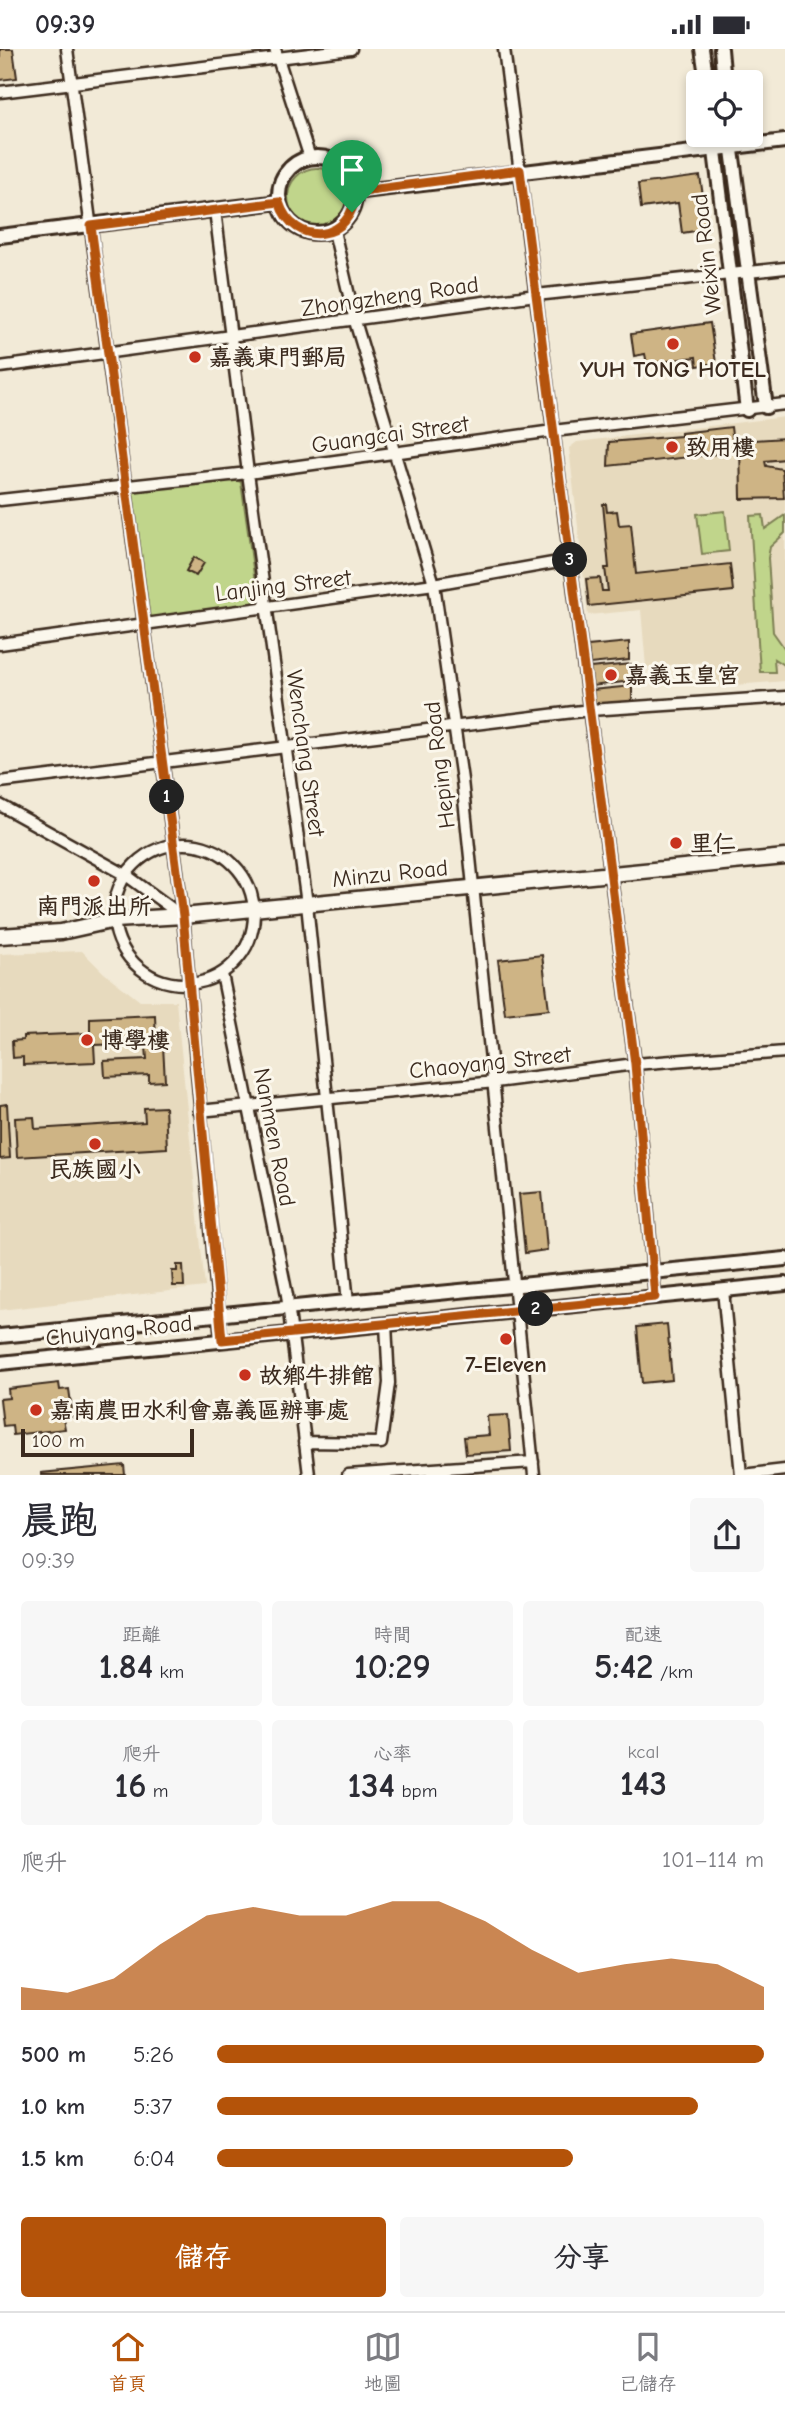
<!DOCTYPE html>
<html lang="zh-TW">
<meta charset="utf-8">
<style>
:root{--surface:#fff;--page:#f7f7f7;--text:#2b2b33;--muted:#7c7c81;--line:#e1e1e2;--accent:#b45309}
body{margin:0;font-family:"Comic Neue","LXGW WenKai TC",sans-serif;background:var(--page);color:var(--text);height:100vh;display:flex;flex-direction:column;font-size:26px;white-space:nowrap}
*{box-sizing:border-box;margin:0}
p{font-size:23px;color:var(--muted)}
.icon{flex:none;width:38px;height:38px;fill:none;stroke:currentColor;stroke-width:2;stroke-linecap:round;stroke-linejoin:round}
.map{position:relative;height:1426px;overflow:hidden}
.panel{display:flex;flex-direction:column;background:var(--surface);flex:1}
.panel>*{flex:none}
.controls{position:absolute;left:686px;top:21px;display:grid;gap:14px}
.controls a{display:grid;place-items:center;width:77px;height:77px;border-radius:7px;background:var(--surface);box-shadow:0 4px 10px #0003;font-size:35px}
.scale{position:absolute;left:21px;bottom:18px;width:173px;box-sizing:border-box;padding-left:7px;border:4px solid #3b2a1e;border-top:0;font-size:19px;line-height:24px;white-space:nowrap;color:#3b2a1e;-webkit-text-stroke:5px #fbf7ec;paint-order:stroke}
.pin{position:absolute;display:grid;place-items:center;width:60px;height:60px;color:#fff;margin:-72px -30px;border-radius:50% 50% 50% 0;rotate:-45deg;box-shadow:0 0 7px #0007}
.pin .icon{rotate:45deg}
.km{position:absolute;width:35px;height:35px;margin:-18px;border-radius:50%;background:#222;color:#fff;font-size:19px;line-height:35px;text-align:center}
.round{display:grid;place-items:center;flex:none;width:74px;height:74px;border-radius:7px;background:var(--page)}
.head{display:flex;align-items:center;justify-content:space-between;height:119px;padding:0 21px}
h1{font-size:38px;font-weight:800;line-height:52px}
.figures{display:grid;grid-template-columns:repeat(3,1fr);gap:10px;height:119px;padding:7px 21px}
.figures div{display:grid;align-content:center;border-radius:7px;background:var(--page);text-align:center}
.figures b{font-size:35px;font-weight:800}
.figures small{font-size:19px;font-weight:400}
.figures p{font-size:19px}
.chart{height:196px;padding:14px 21px}
.chart p{display:flex;justify-content:space-between}
.chart svg{width:100%;height:126px;margin-top:7px;fill:var(--accent);opacity:.7}
.button{display:flex;gap:14px;margin-top:auto;padding:14px 21px}
.button a{flex:1;height:80px;border-radius:7px;background:var(--accent);color:#fff;font-size:28px;font-weight:800;line-height:80px;text-align:center}
.button a+a{background:var(--page);color:var(--text)}
ul{padding:0 21px;list-style:none;font-size:23px}
li{display:grid;grid-template-columns:112px 84px 1fr;align-items:center;height:52px}
li i{height:18px;border-radius:9px;background:var(--accent)}
.status{display:flex;justify-content:space-between;align-items:center;height:49px;padding:0 35px;background:var(--surface);direction:ltr}
.status svg{height:19px;fill:currentColor}
.dock{display:flex;justify-content:space-around;align-items:center;height:98px;border-top:2px solid var(--line);background:var(--surface);font-size:19px;color:var(--muted)}
.dock a{display:grid;justify-items:center;gap:4px}
.dock .on{color:var(--accent)}
.map>svg:first-child{display:block}
.built{fill:#e7dabe}
.green{fill:#c0d58b;stroke:#7e8054;stroke-width:2}
.building{fill:#ceb485;stroke:#3b2a1e;stroke-width:2}
.lines{fill:none;stroke-linecap:round;stroke-linejoin:round}
.minor-casing{stroke:#3b2a1e;stroke-width:15}
.tertiary-casing{stroke:#3b2a1e;stroke-width:18}
.secondary-casing{stroke:#3b2a1e;stroke-width:19}
.minor{stroke:#fbf7ec;stroke-width:10}
.tertiary{stroke:#fbf7ec;stroke-width:12}
.secondary{stroke:#fbf7ec;stroke-width:14}
.route-casing{stroke:#fff;stroke-width:14}
.route{stroke:#b45309;stroke-width:9}
.poi-dot{fill:#c8321e;stroke:#fbf7ec;stroke-width:2.5}
.labels{text-anchor:middle;stroke-width:6;stroke-linejoin:round;paint-order:stroke}
.street-label{font-size:23px;fill:#3b2a1e;stroke:#fbf7ec}
.poi-label{font-size:23px;font-weight:bold;fill:#3b2a1e;stroke:#fbf7ec;text-anchor:start}
</style>
<div class="status"><b>09:39</b><svg viewBox="0 0 49 12"><path d="M0 12V9h3v3zM5 12V6h3v6zM10 12V3h3v9zM15 12V0h3v12zM26 1h20v11H26zM47 4h2v5h-2z"/></svg></div>
<div class="map">
<svg width="785" height="1426" viewBox="0 0 785 1426">
<rect width="100%" height="100%" fill="#f2ead7"/>
<filter id="ink" filterUnits="userSpaceOnUse"><feTurbulence type="fractalNoise" baseFrequency=".0143" numOctaves="2"/><feDisplacementMap in="SourceGraphic" scale="14" xChannelSelector="R" yChannelSelector="G"/><feConvolveMatrix kernelMatrix="1 2 1 2 8 2 1 2 1" color-interpolation-filters="sRGB"/></filter>
<g filter="url(#ink)">
<path class="built" d="M785 368V632L710 638 708 613 646 618 641 561 588 566 569 399 577 393Z
M82 902 104 924 140 952H176L205 1238 0 1261V905Z"/>
<path class="green" d="M288 148a29 29 0 1 1 58 0a29 29 0 1 1-58 0Z
M233 430 241 433 258 555 148 569 131 442 134 439Z
M725 462 729 502 702 505 697 465Z
M763 466 765 480 785 466V484L770 498 768 509 773 583 785 600V617L774 610 775 623H760L750 467Z"/>
<path class="building" d="M0 0H13L17 29 0 31Z
M700 127 708 180 682 184 678 154 641 159 638 135Z
M710 274 716 314 697 317 696 308 647 315 645 305 634 307 631 285Z
M731 378 734 403 608 417 609 393 681 387V384Z
M785 389V410L765 412 766 417 782 420 784 449 741 450 740 392Z
M603 455H606L607 463 617 462 619 476 631 475 636 525 730 515 733 542 589 557 586 530 600 529 602 542H608L605 519H609Z
M194 508 204 514 196 527 186 522Z
M629 593V611L590 615 588 597Z
M631 615V632L592 637 590 619Z
M632 637V654L593 658 592 641Z
M542 906 549 960 505 965 498 911Z
M155 966 156 994 94 996 95 1013 23 1016V1008L13 1009 12 992 23 991V987L90 984V969Z
M146 997H163L165 1032 149 1033V1026L105 1028 104 1012 147 1010Z
M7 1055 10 1109 0 1110V1056Z
M165 1058 167 1099 17 1108 15 1069 34 1068 35 1080 145 1073 144 1059Z
M542 1143 547 1201 525 1204 519 1145Z
M177 1216H183L184 1237H173L172 1222H177Z
M667 1275 672 1331 642 1334 637 1278Z
M59 1334 60 1341 69 1340 73 1368 63 1369 65 1380 13 1386 12 1376 3 1377 0 1350 9 1349 8 1340Z
M508 1366 511 1402 466 1405 464 1388 489 1386 487 1367Z
M124 1416 125 1426H41V1424Z"/>
<g class="lines">
<defs>
<path id="minor" d="M67 0 183 867 221 1291
M275 0 310 109
M504 0 635 1015 655 1248
M0 43 351 0
M215 161 248 424 307 855 348 1253
M334 182 355 272 434 535 462 731 534 1426
M0 318 536 246 785 219
M0 451 248 424 553 382 785 355
M0 595 434 535 570 511
M0 733 590 661 785 648
M0 756 126 826 182 867
M114 865a70 70 0 1 1 140 0a70 70 0 1 1-140 0Z
M222 925 287 1246 309 1426
M199 1062 495 1033 635 1015 785 1003
M723 1241 741 1426
M304 1393 381 1394 389 1334 386 1275
M348 1426 533 1413
M742 1426 785 1421"/>
<path id="tertiary" d="M702 0 707 33
M721 0 724 33
M713 86 747 361
M730 86 766 358
M279 146a38 38 0 1 1 76 0a38 38 0 1 1-76 0Z
M355 143 785 92
M0 187 279 153
M0 1287 785 1210
M0 1314 785 1235"/>
<path id="secondary" d="M0 887 61 883 115 871 183 867 785 808"/>
</defs>
<use href="#minor" class="minor-casing"/>
<use href="#tertiary" class="tertiary-casing"/>
<use href="#secondary" class="secondary-casing"/>
<use href="#minor" class="minor"/>
<use href="#tertiary" class="tertiary"/>
<use href="#secondary" class="secondary"/>
</g>
</g>
<g class="lines" filter="url(#ink)">
<defs>
<path id="route" d="M520 121 635 1015 655 1248 222 1291 183 867 91 177 279 153C294 200 354 193 355 143Z"/>
</defs>
<use href="#route" class="route-casing"/>
<use href="#route" class="route"/>
</g>
<g class="poi-dot">
<circle cx="673" cy="295" r="7"/>
<circle cx="195" cy="308" r="7"/>
<circle cx="672" cy="398" r="7"/>
<circle cx="611" cy="626" r="7"/>
<circle cx="676" cy="794" r="7"/>
<circle cx="94" cy="832" r="7"/>
<circle cx="87" cy="991" r="7"/>
<circle cx="95" cy="1095" r="7"/>
<circle cx="506" cy="1290" r="7"/>
<circle cx="245" cy="1326" r="7"/>
<circle cx="36" cy="1361" r="7"/>
</g>
<g class="labels">
<g class="street-label">
<text transform="translate(706 205) rotate(-97)" y="8">Weixin Road</text>
<text transform="translate(390 247) rotate(-8)" y="8">Zhongzheng Road</text>
<text transform="translate(390 385) rotate(-8)" y="8">Guangcai Street</text>
<text transform="translate(283 536) rotate(-7)" y="8">Lanjing Street</text>
<text transform="translate(306 704) rotate(82)" y="8">Wenchang Street</text>
<text transform="translate(439 716) rotate(-97)" y="8">Heping Road</text>
<text transform="translate(390 824) rotate(-6)" y="8">Minzu Road</text>
<text transform="translate(490 1013) rotate(-6)" y="8">Chaoyang Street</text>
<text transform="translate(275 1088) rotate(79)" y="8">Nanmen Road</text>
<text transform="translate(119 1281) rotate(-6)" y="8">Chuiyang Road</text>
</g>
<g class="poi-label">
<text x="209" y="316">嘉義東門郵局</text>
<text x="673" y="328" text-anchor="middle">YUH TONG HOTEL</text>
<text x="686" y="406">致用樓</text>
<text x="625" y="634">嘉義玉皇宮</text>
<text x="690" y="802">里仁</text>
<text x="94" y="865" text-anchor="middle">南門派出所</text>
<text x="101" y="999">博學樓</text>
<text x="95" y="1128" text-anchor="middle">民族國小</text>
<text x="506" y="1323" text-anchor="middle">7-Eleven</text>
<text x="259" y="1334">故鄉牛排館</text>
<text x="50" y="1369">嘉南農田水利會嘉義區辦事處</text>
</g>
</g>
</svg>
<div class="controls">
<a><svg class="icon" aria-label="locate" viewBox="0 0 24 24"><circle cx="12" cy="12" r="6"/><path d="M12 2v4M12 18v4M2 12h4M18 12h4"/></svg></a>
</div>
<div class="scale">100 m</div>
<div class="pin" style="left:352px;top:163px;background:#1e9e55"><svg class="icon" aria-label="arrive" viewBox="0 0 24 24"><path d="M6 21V4h12l-3 4 3 4H6"/></svg></div>
<b class="km" style="left:167px;top:748px">1</b>
<b class="km" style="left:536px;top:1260px">2</b>
<b class="km" style="left:570px;top:511px">3</b>
</div>
<section class="panel">
<div class="head"><div><h1>晨跑</h1><p>09:39</p></div><a class="round"><svg class="icon" aria-label="share" viewBox="0 0 24 24"><path d="M12 15V3M7 8l5-5 5 5M5 13v7h14v-7"/></svg></a></div>
<div class="figures">
<div><p>距離</p><b>1.84<small> km</small></b></div>
<div><p>時間</p><b>10:29</b></div>
<div><p>配速</p><b>5:42<small> /km</small></b></div>
</div>
<div class="figures">
<div><p>爬升</p><b>16<small> m</small></b></div>
<div><p>心率</p><b>134<small> bpm</small></b></div>
<div><p>kcal</p><b>143</b></div>
</div>
<div class="chart"><p><span>爬升</span>101–114 m</p>
<svg viewBox="0 0 160 44" preserveAspectRatio="none"><path d="M0 44V36L10 38L20 33L30 21L40 11L50 8L60 11L70 11L80 6L90 6L100 13L110 23L120 31L130 28L140 26L150 28L160 36V44z"/></svg>
</div>
<ul>
<li><b>500 m</b>5:26<i style="width:100%"></i></li>
<li><b>1.0 km</b>5:37<i style="width:88%"></i></li>
<li><b>1.5 km</b>6:04<i style="width:65%"></i></li>
</ul>
<div class="button"><a>儲存</a><a>分享</a></div>
</section>
<nav class="dock">
<a class="on"><svg class="icon" aria-label="home" viewBox="0 0 24 24"><path d="M3 11l9-7 9 7M6 9v11h12V9"/></svg>首頁</a>
<a><svg class="icon" aria-label="map" viewBox="0 0 24 24"><path d="M3 6l6-2 6 2 6-2v14l-6 2-6-2-6 2zM9 4v14M15 6v14"/></svg>地圖</a>
<a><svg class="icon" aria-label="saved" viewBox="0 0 24 24"><path d="M7 4h10v16l-5-4-5 4z"/></svg>已儲存</a>
</nav>
